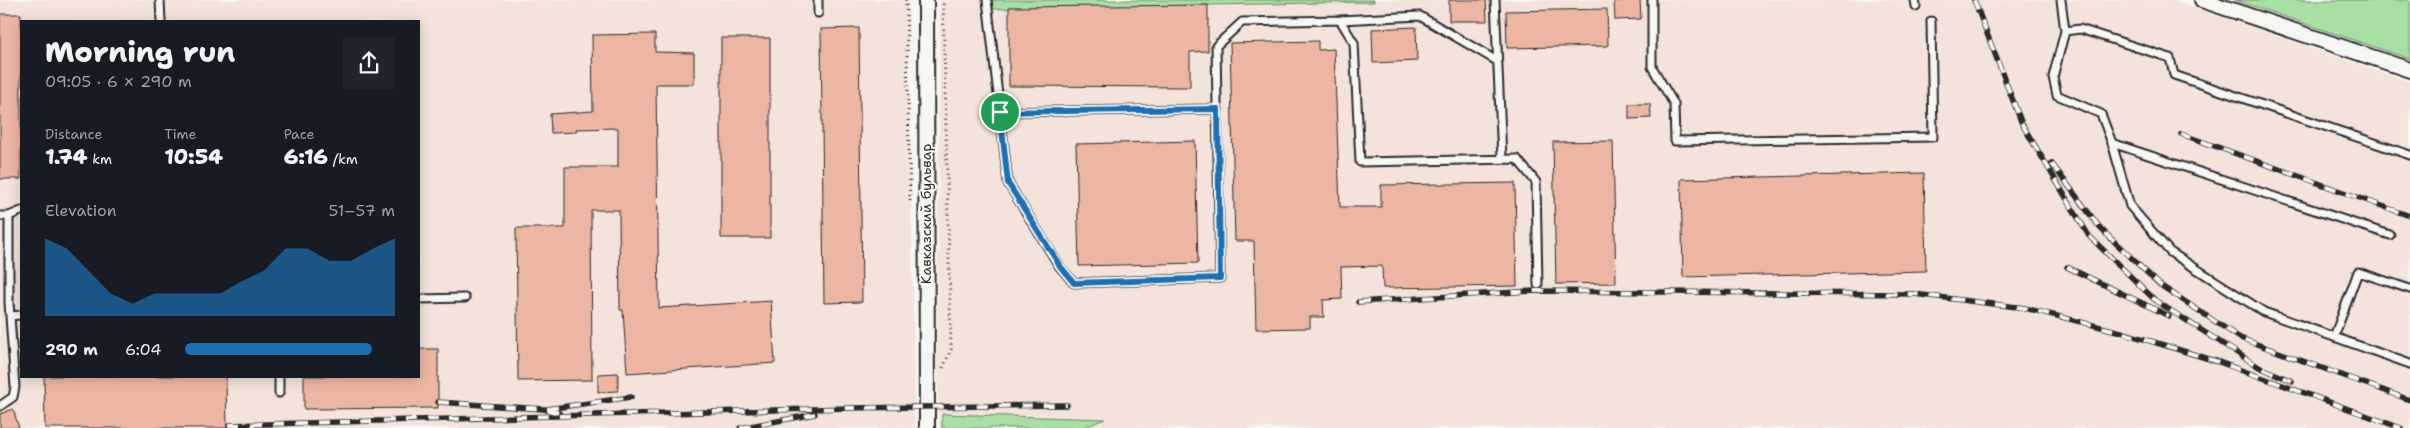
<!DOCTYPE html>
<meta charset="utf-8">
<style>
:root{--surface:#171b24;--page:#20242c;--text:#f1f3f6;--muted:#9ea1a6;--accent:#1f6fb2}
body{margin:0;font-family:"Shantell Sans",sans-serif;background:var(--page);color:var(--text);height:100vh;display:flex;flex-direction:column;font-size:19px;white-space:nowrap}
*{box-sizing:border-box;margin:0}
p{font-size:16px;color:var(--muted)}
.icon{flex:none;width:28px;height:28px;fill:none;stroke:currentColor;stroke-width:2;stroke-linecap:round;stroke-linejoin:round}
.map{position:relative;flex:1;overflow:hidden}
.details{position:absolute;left:20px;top:20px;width:400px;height:358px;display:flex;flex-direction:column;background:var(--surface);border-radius:0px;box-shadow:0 2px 12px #0003}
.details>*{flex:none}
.pin{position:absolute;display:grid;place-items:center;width:42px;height:42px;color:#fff;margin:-21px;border:2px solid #fff;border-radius:50%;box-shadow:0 1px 5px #0007}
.round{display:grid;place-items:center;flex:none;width:52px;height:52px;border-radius:0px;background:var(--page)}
.summary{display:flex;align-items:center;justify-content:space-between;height:85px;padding:0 25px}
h1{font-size:28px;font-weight:800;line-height:38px}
.metrics{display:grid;grid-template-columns:repeat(3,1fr);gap:8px;height:85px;padding:5px 25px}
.metrics div{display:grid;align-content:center}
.metrics b{font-size:21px;font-weight:800}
.metrics small{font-size:14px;font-weight:400}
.metrics p{font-size:14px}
.chart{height:140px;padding:10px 25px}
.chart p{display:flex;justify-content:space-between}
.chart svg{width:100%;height:90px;margin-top:5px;fill:var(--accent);opacity:.7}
ul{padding:0 25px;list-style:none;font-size:16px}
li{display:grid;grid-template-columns:80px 60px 1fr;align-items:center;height:38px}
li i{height:12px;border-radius:6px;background:var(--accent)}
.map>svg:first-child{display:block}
.built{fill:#f3e3da;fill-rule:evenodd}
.green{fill:#a8dfa3;stroke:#6a8567}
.building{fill:#edb6a3;stroke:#2b2b2b}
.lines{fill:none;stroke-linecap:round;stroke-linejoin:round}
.service-casing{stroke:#2b2b2b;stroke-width:11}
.minor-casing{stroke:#2b2b2b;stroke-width:18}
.path{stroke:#2b2b2b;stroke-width:3;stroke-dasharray:1 4;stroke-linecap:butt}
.service{stroke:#f6f6f2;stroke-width:7}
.minor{stroke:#f6f6f2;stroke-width:14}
.rail-casing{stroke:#2b2b2b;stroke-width:5.5}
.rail{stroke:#f6f6f2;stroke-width:4;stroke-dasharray:11;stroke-linecap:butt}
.route-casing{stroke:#fff;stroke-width:10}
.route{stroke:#1f6fb2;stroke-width:6}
.labels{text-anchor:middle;stroke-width:4;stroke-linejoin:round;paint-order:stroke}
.street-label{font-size:14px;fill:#2b2b2b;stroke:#f6f6f2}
</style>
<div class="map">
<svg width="2410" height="428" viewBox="0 0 2410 428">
<rect width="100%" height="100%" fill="#f6f6f2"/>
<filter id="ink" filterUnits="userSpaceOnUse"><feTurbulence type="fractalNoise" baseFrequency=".02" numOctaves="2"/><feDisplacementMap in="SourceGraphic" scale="10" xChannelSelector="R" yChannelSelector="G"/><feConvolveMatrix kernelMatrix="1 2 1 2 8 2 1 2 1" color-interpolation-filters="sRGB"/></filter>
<g filter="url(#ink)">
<path class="built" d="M0 0H908L915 428H0ZM21 21H419V376H21Z
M940 0H2173L2410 82V428H939L937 360Z"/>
<path class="green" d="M992 0H1374V2L993 9Z
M2235 0H2410V59Z
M942 414 1105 419 1082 428H942Z"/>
<path class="building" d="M1449 0H1486L1487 21H1449Z
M1640 0 1641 19 1615 20 1614 1Z
M1208 5V51L1190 52V87L1009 86V7Z
M1607 9 1608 46 1507 48 1506 11Z
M0 14H21V179H0Z
M1416 27 1417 61 1373 63 1372 29Z
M859 28 862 302 824 303 821 29Z
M655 34V52L694 53V84H656L659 308 771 301 775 363 627 373 623 310H620L619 210H591L592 380 518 381 516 228H565V167H618V128L576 129V132L551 133 550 114 593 111 592 35Z
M721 38H770V238H721Z
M1318 41V50L1334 49 1340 207H1381V185L1515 183 1517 286 1383 288 1382 266 1341 267 1342 299 1323 300 1324 317H1310V328L1256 329 1254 241H1235L1230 43Z
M1629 104H1650L1651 118 1629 119Z
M1195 141 1198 263 1079 266 1076 144Z
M1613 141 1616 283 1556 284 1553 142Z
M1924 173 1926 271 1683 277 1681 179Z
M419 349H438V408L304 409V376H419Z
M618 373V391L598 392V374Z
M44 376H226L227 428H45Z
M13 409 19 428H0V414Z"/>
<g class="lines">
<defs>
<path id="service" d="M160 0 161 21
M818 0V13
M987 0 1000 112
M1495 0 1502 159
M1652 0V67L1674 104 1675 141 1933 137 1931 21
M1915 0 1916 6
M2061 0 2065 31 2053 77 2057 95 2101 114 2112 143 2130 206 2170 252 2264 312 2410 364
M1340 20 1420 16 1497 61
M2065 31 2080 29 2170 58 2174 75 2410 155
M1218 109 1000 112 1008 183 1060 267 1074 283 1220 278 1216 46 1242 22 1340 20 1354 43 1360 162 1517 159 1536 182 1538 285
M2112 143 2390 235
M0 216H9V302L15 387 13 397 0 406
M9 216 21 211
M419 299 465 298
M10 316 21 315
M2334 337 2358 272 2410 289
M279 393V376"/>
<path id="minor" d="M926 0 927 428
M2202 0 2410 70"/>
</defs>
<use href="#service" class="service-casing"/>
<use href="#minor" class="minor-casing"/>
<path class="path" d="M906 0 910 202
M943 368 951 349 943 0"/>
<use href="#service" class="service"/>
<use href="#minor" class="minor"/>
<defs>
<path id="rail" d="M1974 0 2022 124 2089 236 2156 301 2259 367 2292 381
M2181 134 2410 216
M2052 164 2101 229 2160 285 2240 338 2410 400
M2067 267 2169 316
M1358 302 1533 291 1914 294 2025 308 2121 332 2219 362 2401 428
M438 402 544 409 559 413
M547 409 631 397
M229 425 849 408 1067 405
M740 428 815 414"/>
</defs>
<use href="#rail" class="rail-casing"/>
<use href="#rail" class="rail"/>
</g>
</g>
<g class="lines" filter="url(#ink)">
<defs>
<path id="route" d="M1218 109 1220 278 1074 283 1060 266 1008 183 1000 112Z"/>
</defs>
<use href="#route" class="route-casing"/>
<use href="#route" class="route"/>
</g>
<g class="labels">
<g class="street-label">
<text transform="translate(926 214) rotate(-90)" y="5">Кавказский бульвар</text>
</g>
</g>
</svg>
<div class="pin" style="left:1000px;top:112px;background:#1e9e55"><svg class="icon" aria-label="arrive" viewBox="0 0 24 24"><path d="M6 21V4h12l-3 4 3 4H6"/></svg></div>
<section class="details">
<div class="summary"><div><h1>Morning run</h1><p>09:05 · 6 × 290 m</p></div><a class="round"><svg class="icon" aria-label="share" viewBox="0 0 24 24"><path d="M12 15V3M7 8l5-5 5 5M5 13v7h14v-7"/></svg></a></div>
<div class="metrics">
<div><p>Distance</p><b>1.74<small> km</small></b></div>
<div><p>Time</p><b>10:54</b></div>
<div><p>Pace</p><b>6:16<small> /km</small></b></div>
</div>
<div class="chart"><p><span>Elevation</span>51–57 m</p>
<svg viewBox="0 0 160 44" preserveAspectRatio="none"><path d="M0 44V6L10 11L20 22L30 33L40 38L50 33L60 33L70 33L80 33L90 27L100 22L110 11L120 11L130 17L140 17L150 11L160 6V44z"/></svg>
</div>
<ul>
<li><b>290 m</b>6:04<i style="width:89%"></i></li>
</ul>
</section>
</div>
